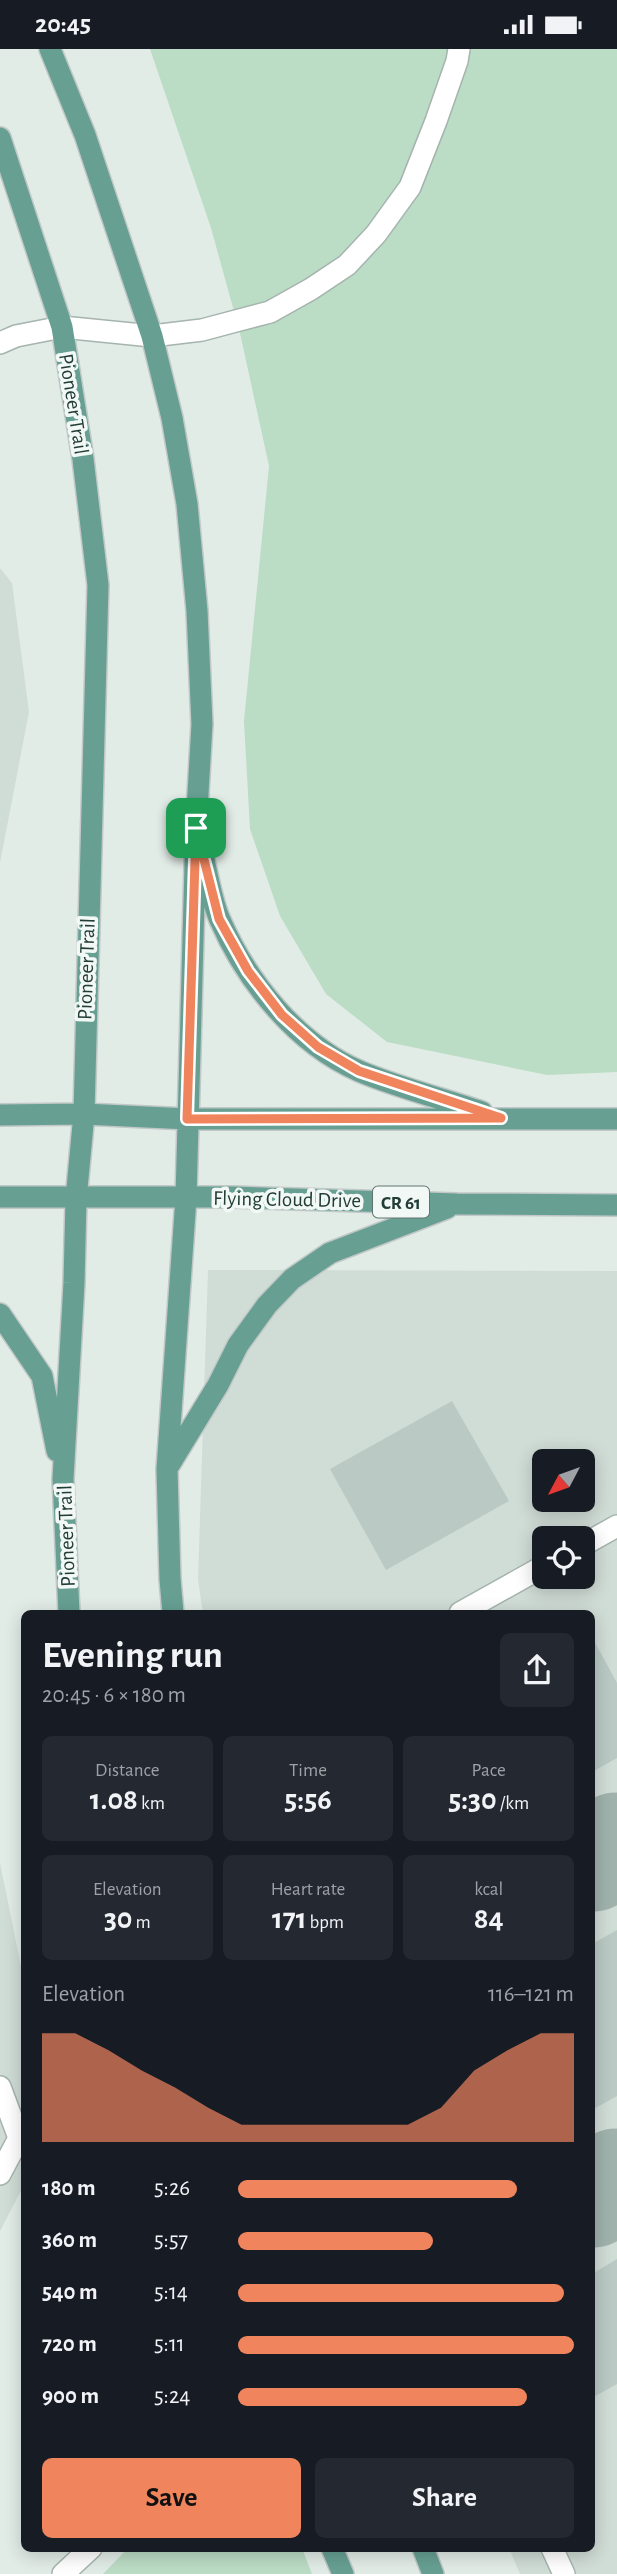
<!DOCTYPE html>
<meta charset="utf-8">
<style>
:root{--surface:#171b24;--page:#242831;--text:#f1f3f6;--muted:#9ea1a6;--accent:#ef845d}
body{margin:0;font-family:"Alegreya Sans",sans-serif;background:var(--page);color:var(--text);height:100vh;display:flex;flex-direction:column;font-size:26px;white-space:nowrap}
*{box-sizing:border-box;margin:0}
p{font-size:23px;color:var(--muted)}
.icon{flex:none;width:38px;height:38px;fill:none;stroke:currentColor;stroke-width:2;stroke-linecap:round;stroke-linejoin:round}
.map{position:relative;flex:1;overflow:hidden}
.sheet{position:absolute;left:21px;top:1561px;width:574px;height:942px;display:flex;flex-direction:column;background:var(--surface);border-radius:10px;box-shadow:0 4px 18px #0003}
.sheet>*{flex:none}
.needle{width:46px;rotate:229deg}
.fabs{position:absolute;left:532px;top:1400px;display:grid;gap:14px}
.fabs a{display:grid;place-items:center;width:63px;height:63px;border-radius:10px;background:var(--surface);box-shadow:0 4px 18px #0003;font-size:35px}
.pin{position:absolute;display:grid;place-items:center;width:60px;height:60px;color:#fff;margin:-30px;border-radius:14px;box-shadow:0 4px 10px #0006}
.round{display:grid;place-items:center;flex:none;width:74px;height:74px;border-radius:10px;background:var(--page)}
.summary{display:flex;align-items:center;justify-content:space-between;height:119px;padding:0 21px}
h1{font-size:38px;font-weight:600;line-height:52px}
.figures{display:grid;grid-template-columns:repeat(3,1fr);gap:10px;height:119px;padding:7px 21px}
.figures div{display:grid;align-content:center;border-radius:10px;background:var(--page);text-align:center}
.figures b{font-size:30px;font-weight:600}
.figures small{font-size:19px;font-weight:400}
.figures p{font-size:19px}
.chart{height:196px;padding:14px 21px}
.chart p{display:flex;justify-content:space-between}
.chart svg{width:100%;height:126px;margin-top:7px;fill:var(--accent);opacity:.7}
.action{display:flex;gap:14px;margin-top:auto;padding:14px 21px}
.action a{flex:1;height:80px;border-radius:10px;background:var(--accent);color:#111;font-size:28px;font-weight:600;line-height:80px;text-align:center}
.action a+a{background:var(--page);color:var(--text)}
ul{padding:0 21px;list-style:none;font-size:23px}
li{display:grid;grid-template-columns:112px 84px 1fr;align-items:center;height:52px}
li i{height:18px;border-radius:9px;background:var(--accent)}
.status{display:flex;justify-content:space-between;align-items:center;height:49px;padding:0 35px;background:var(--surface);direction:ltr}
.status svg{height:19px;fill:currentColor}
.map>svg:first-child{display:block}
.built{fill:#d0dcd6;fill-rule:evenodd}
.green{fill:#bbdcc5}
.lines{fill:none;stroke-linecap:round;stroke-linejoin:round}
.taxiway{stroke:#a0b2ac;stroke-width:105}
.building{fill:#bac9c4}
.minor-casing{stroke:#a5b4ae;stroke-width:24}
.major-casing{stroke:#c1c8c7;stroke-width:24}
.minor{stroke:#fff;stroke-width:21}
.major{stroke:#67a093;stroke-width:21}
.route-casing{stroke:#fff;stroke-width:14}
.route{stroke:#ef845d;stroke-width:9}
.labels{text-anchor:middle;stroke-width:7;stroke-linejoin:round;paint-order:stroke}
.shield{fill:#f2f8f5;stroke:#60746f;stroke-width:2}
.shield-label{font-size:19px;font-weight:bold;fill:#223c36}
.street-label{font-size:21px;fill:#223c36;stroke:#f2f8f5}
</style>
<div class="status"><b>20:45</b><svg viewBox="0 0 49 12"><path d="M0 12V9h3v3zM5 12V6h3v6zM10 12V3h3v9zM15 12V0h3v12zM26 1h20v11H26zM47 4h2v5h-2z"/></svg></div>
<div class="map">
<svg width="617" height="2525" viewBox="0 0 617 2525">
<rect width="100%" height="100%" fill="#e2ece7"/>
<path class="built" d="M0 519 12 534 29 663 0 814Z
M208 1221 617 1222V2525H520L509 2499H592V1564H203L198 1531ZM544 1412H583V1451H544ZM544 1489H583V1528H544Z
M0 1814 24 1932V2136L0 2182Z"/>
<path class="green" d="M150 0H617V1023L547 1026 387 993 326 945 280 867 250 780 244 672 269 417 240 284 211 179Z
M128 2499H302L312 2525H103Z"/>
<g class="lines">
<path class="taxiway" d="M592 1810 617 1796
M592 2146 617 2132"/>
</g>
<path class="building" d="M452 1352 509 1452 386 1521 330 1420Z
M592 1588 617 1634V1709L592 1723Z
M617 1881V2047L592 2061V1895Z
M617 2210V2335L592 2349V2225Z"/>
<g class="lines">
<defs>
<path id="minor" d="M0 294 16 287 62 278 152 287 202 281 270 263 311 240 347 216 376 185 410 138 436 72 457 12 459 0
M583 1496 617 1477
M460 1564 544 1517
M0 2038 19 2089 0 2125
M552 2499 564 2525
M63 2525 91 2499"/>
<path id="major" d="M50 0 85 86 152 287 172 369 187 455 197 562 202 675 196 779 186 1149 167 1420 170 1530 173 1564
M0 89 62 278 83 410 98 536 84 1065 76 1150 74 1234 63 1430 69 1564
M202 804C208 825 211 851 220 871 247 933 297 995 359 1022 396 1038 444 1050 482 1063
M0 1066 84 1065 188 1070H617
M0 1148H233L457 1155 617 1156
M0 1265 42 1327 57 1402
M168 1418 218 1336 238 1296 267 1256 292 1230 330 1204 447 1159
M332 2499 343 2525
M423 2499 433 2525"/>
</defs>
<use href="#minor" class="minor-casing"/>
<use href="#major" class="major-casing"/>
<use href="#minor" class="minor"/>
<use href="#major" class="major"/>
</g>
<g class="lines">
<defs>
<path id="route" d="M196 779 219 870 248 922 282 966 318 998 359 1022 501 1069 187 1070Z"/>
</defs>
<use href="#route" class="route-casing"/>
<use href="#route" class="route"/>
</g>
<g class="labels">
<rect class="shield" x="373" y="1137.5" width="56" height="31" rx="5"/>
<g class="shield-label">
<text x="401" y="1160">CR 61</text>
</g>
<g class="street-label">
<text transform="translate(74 355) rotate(81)" y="7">Pioneer Trail</text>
<text transform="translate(86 920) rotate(-88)" y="7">Pioneer Trail</text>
<text transform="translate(287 1150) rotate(1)" y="7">Flying Cloud Drive</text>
<text transform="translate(66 1487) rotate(-92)" y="7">Pioneer Trail</text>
</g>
</g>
</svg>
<div class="fabs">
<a><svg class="needle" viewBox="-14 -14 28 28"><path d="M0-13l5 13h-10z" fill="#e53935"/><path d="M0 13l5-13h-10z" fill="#9ea1a6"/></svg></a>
<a><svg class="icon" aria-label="locate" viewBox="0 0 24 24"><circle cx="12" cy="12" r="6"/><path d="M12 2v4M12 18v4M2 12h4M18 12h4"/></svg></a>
</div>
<div class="pin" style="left:196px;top:779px;background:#1e9e55"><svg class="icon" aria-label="arrive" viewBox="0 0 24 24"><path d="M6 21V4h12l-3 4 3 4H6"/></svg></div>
<section class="sheet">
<div class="summary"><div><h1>Evening run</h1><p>20:45 · 6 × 180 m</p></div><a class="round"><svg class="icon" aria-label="share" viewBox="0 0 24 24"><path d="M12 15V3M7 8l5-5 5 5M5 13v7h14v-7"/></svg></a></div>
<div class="figures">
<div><p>Distance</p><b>1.08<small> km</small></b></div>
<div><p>Time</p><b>5:56</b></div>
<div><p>Pace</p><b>5:30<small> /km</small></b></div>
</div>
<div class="figures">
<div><p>Elevation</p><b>30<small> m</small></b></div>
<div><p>Heart rate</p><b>171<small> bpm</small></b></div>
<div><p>kcal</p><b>84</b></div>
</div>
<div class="chart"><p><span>Elevation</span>116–121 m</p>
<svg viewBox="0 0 160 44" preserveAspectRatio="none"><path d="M0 44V6L10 6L20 12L30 19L40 25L50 32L60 38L70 38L80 38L90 38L100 38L110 38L120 32L130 19L140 12L150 6L160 6V44z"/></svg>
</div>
<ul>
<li><b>180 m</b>5:26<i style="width:83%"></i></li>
<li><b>360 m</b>5:57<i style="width:58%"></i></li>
<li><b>540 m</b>5:14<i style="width:97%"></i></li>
<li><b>720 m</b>5:11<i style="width:100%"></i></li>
<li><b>900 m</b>5:24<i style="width:86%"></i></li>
</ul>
<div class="action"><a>Save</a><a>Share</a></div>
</section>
</div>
